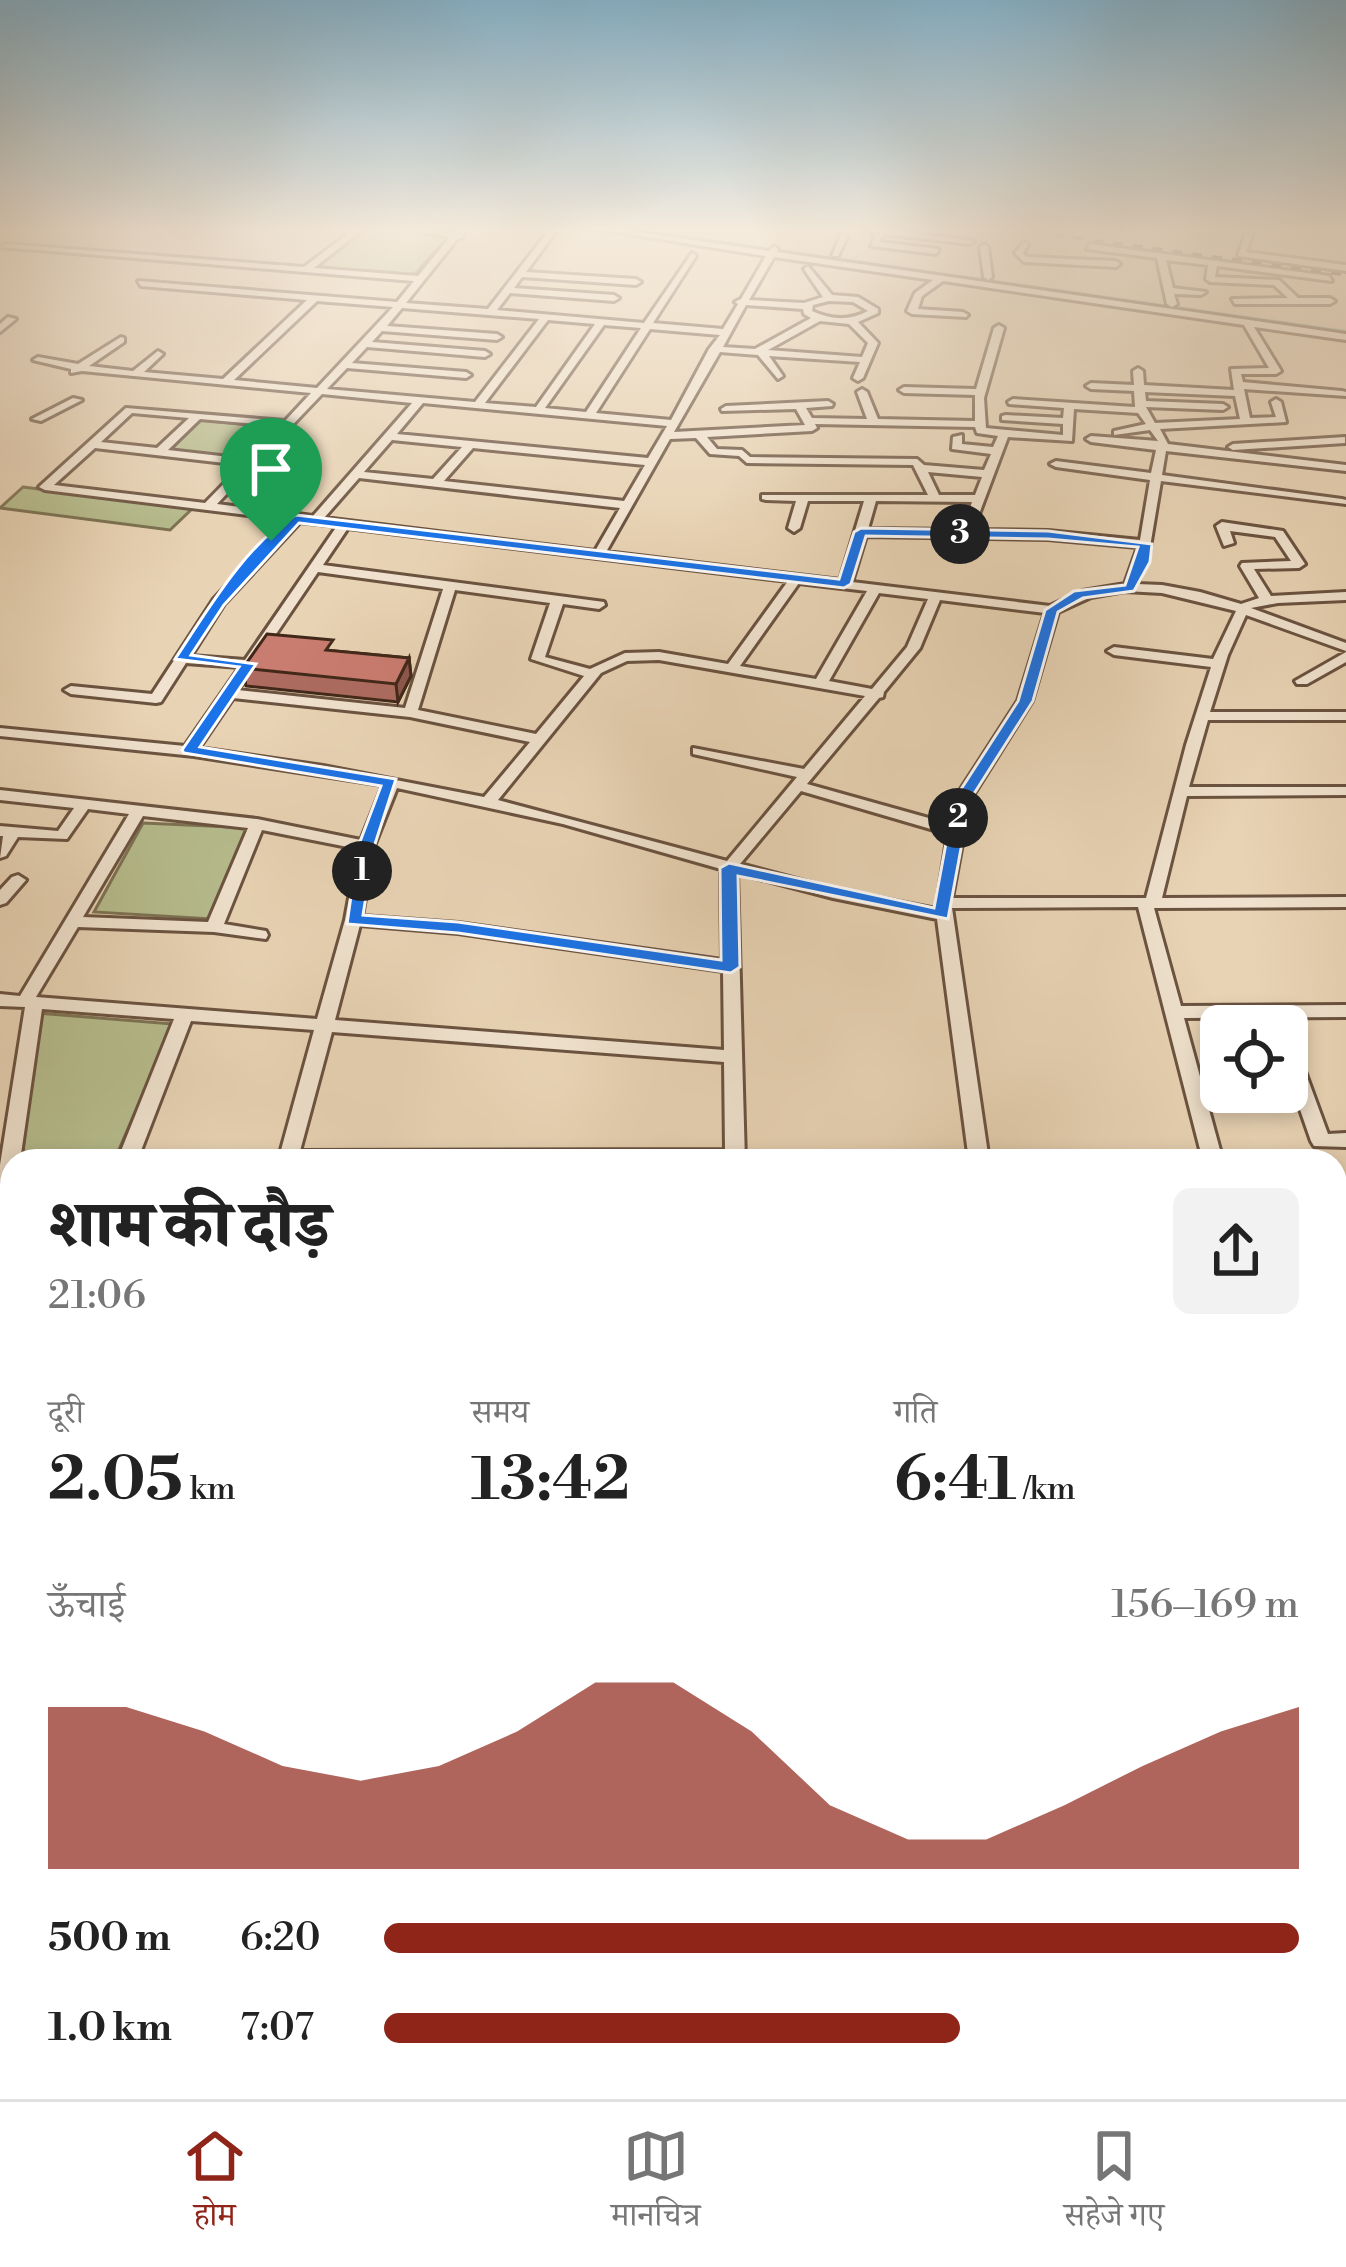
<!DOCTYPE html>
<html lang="hi">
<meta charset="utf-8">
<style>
:root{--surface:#fff;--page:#f2f2f2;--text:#222;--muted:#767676;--line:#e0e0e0;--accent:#8f2418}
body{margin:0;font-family:"Libre Bodoni","Noto Serif Devanagari",serif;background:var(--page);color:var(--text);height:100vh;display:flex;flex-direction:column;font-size:45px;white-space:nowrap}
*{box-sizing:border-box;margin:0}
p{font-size:39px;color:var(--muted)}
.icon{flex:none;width:66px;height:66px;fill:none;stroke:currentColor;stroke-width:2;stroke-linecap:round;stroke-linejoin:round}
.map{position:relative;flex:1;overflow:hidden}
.sheet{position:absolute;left:0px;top:1149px;width:1347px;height:951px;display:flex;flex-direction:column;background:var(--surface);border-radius:36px 36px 0 0;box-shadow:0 6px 18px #0003}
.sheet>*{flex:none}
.buttons{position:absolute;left:1200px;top:1005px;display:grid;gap:24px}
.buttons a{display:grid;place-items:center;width:108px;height:108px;border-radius:18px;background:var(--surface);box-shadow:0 6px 18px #0003;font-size:60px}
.pin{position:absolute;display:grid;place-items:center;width:102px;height:102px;color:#fff;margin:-123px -51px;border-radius:50% 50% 50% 0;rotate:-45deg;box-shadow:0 0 12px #0007}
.pin .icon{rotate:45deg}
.km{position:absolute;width:60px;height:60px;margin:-30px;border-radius:50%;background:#222;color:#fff;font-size:33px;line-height:60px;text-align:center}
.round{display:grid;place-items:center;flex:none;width:126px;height:126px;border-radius:18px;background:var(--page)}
.head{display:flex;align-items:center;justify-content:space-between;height:204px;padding:0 48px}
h1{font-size:66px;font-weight:800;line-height:90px}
.metrics{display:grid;grid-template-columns:repeat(3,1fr);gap:18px;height:204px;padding:12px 48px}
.metrics div{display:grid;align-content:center}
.metrics b{font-size:60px;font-weight:800}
.metrics small{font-size:33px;font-weight:400}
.metrics p{font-size:33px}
.chart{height:336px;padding:24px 48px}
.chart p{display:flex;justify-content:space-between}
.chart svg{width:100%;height:216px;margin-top:12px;fill:var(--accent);opacity:.7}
ul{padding:0 48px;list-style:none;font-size:39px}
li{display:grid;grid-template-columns:192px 144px 1fr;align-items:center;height:90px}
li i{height:30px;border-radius:15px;background:var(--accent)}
.tabs{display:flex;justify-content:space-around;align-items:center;height:168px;border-top:3px solid var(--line);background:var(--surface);font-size:33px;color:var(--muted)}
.tabs a{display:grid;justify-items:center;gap:6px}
.tabs .on{color:var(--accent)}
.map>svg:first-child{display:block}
.green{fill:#b6bc8d;stroke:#7c7253;stroke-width:3}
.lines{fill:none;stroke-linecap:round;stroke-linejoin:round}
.canal{fill:#97b8ad;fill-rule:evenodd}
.minor-casing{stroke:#6b5340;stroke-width:6}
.highway-casing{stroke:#412819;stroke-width:6}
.minor{fill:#f0e2ce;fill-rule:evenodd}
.highway{fill:#e8d3b4;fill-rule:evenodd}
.rail-far1{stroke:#412819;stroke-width:3;stroke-dasharray:10 10;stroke-linecap:butt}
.rail{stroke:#412819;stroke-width:6;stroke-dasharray:32 32;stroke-linecap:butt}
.wall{fill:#ad6b60;stroke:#412819;stroke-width:3}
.shaded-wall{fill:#8d574e;stroke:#412819;stroke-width:3}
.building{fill:#c97c70;stroke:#412819;stroke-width:3}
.route{fill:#1a73e8;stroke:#fff;stroke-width:3;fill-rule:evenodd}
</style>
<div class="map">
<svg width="1346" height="2099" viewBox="0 0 1346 2099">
<rect width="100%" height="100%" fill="#e8d3b4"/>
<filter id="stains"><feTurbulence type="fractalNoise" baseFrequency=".00167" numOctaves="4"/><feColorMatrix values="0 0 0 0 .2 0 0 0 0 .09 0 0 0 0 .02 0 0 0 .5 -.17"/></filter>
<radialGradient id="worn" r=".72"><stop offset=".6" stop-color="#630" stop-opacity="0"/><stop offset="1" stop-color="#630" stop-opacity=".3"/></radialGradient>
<path class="green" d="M366 229 448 237 413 276 315 269Z
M200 420 272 427 241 458 167 451Z
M23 487 193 508 170 530 0 508Z
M143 823 253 828 212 919 94 912Z
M37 1013 173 1024 114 1161H22Z"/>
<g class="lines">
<path class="canal" d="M623 229H642L1346 330V336Z"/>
<defs>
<path id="minor" d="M354 229H363L314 268 418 276 450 237 406 229 454 233 457 229H465L462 238H458L406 303 488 309 550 229H558L526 272 636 279 641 282 636 285 522 277 514 288 614 295 619 298 614 301 510 293 497 310 644 323 692 253 696 256 653 323 723 329 738 304 735 302 741 299 766 256 596 229H616L769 251 774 246 778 249 777 252 1346 334V340L1254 327 1281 371 1276 374H1241L1243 382 1342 391 1346 392V396L1244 389 1250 418 1276 417 1271 402 1276 399 1281 402 1286 422 1160 429 1168 444 1346 465V471L1166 451 1162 475 1342 499 1346 500V504L1161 481 1149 553 1137 584 1162 585 1200 592 1241 604 1259 598 1240 566 1242 563 1291 561 1275 537 1230 531 1234 543 1224 546 1216 526 1222 522 1283 531 1305 564 1299 568 1254 569 1271 596 1346 592V600L1278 603 1251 608 1346 643V651L1246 615 1228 655 1210 712H1346V720H1208L1189 787H1346V795L1187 796 1162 898 1346 897V907L1154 908 1181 1006 1346 1005V1017L1184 1018 1223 1161H1203L1138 907 952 908 989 1161H969L937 919 833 898 737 873 745 1161H278L314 1030 191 1021 137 1161H117L174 1019 42 1009 20 1161H12L10 1229 7 1234 0 1236V1165L25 1007 0 1006V994L20 996 129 814 88 809 67 839 18 837 6 856 0 858 3 836H0V826L58 831 74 808 0 800V790L257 819 361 840 383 785 194 756 0 736V728L185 746 240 667 186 663 161 702 156 703 71 694 64 690 71 686 152 694 214 599 288 520 45 490 39 487 126 408 285 421 311 393 82 371 71 373V369L33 360 38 357 78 364 121 337 124 338V342L89 366 133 371 158 351 163 354 144 372 223 379 307 300 141 286 138 281 397 302 414 281 1 247 5 244 304 267ZM774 257 933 280 915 293 907 311 912 314 966 317 968 315 963 312 918 309 922 296 943 281 1244 325 1269 368 1231 369 1234 390 1144 385 1143 371 1138 368 1133 371 1134 385 1091 383 1086 386 1091 389 1134 391 1135 407 1013 399 1008 402 1009 404 1064 408 1063 418 1006 415 1002 416V420L1063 424V435L986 428 984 398 1004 328 999 325 994 328 976 389 904 387 899 390 904 393 975 395V421L878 419 867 392 862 389 857 392 867 419 812 418 806 408 832 406 833 404 828 401 726 406 721 409 722 411 796 409 805 425 674 432 720 352 758 355 778 379 783 376 769 356 860 362 853 378 858 381 863 378 878 343 858 322 878 313V309L858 297 832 295 808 266 804 269 823 297 804 303 749 300ZM317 301 393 307 317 388 234 380ZM829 301 853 302 868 311C849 321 831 320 812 311L813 305ZM746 305 803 309 804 314 811 318 755 349 723 347ZM402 308 539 319 475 402 327 389 347 368 466 378 471 375 466 372 352 363 367 347 485 357 490 354 485 351 372 342 382 331 497 340 502 337 497 334 387 326ZM548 320 595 324 536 407 485 403ZM820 321 849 324 868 343 862 357 768 350ZM604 325 641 328 586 412 545 408ZM650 329 720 335 709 349 671 420 596 413ZM1145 392 1235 396 1240 419 1155 423 1146 407 1223 410 1228 407 1223 404 1146 401ZM322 394 412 403 313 516 217 504ZM423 403 667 426 648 458 397 434ZM1074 409 1138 413 1146 424 1114 431V435L1150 430 1158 441 1091 436 1086 439 1091 442 1156 450 1151 473 1056 461 1050 464 1056 467 1150 480 1140 540 1048 531 973 530 1008 437 1072 441ZM132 413 189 418 157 448 101 442ZM200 419 279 426 247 459 168 450ZM815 424 975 427 977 433 998 436 993 447 962 444V435L953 437 952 449 991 454 984 470 924 465 917 459 750 457 742 450 717 449 707 437 812 431 817 428ZM696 438 710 454 739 456 747 463 913 465 928 495H762V499L766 500 796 501 788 528 794 532 800 528 808 501H864L840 580 606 552 670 439ZM392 440 462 447 433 479 364 472ZM95 448 242 465 205 503 54 485ZM473 448 645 465 624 501 444 481ZM928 472 982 477 975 495H939ZM359 478 620 508 595 551 324 518ZM876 501 972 502 962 530 868 529ZM300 522 337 526 245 660 191 656 224 604ZM348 528 788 581 728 664 659 652 625 653 590 669 545 657 563 604 599 609 605 605 604 602 323 565ZM866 536 1048 539 1138 547 1125 584 1083 591 1050 606 852 582ZM318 572 443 589 405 708 238 690ZM799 583 867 591 816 679 740 666ZM455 590 550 603 531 659 584 676 536 734 418 710ZM1125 591 1162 593 1236 611 1213 659 1114 647 1107 651 1114 655 1211 667 1186 745 1146 898H952L970 800 1032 701 1058 612 1091 597ZM879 593 928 599 907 647 872 689 829 681ZM940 600 1045 613 1018 701 954 800 950 824 807 784 879 698 883 697 884 692 920 648ZM659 660 865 696 804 769 693 748V754L797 777 727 861 498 800 601 673 627 661ZM233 698 410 717 530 742 484 797 323 766 199 748ZM397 788 563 824 721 869 722 960 458 923 362 916 374 846ZM801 791 948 834 936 909 834 889 740 864ZM143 816 248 828 208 922 83 917ZM262 830 358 849 345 920 317 1019 36 997 78 927 214 932 266 939 268 935 266 931 224 924ZM360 925 458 933 723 971 724 1050 335 1020ZM332 1032 724 1062 725 1150 300 1151Z
M859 229H884L974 241 970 244 884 234 879 242 939 249 936 254 871 246 876 233Z
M1247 229H1255L1246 252 1346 265V271L1238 256Z
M841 234 848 236 838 256H832Z
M1024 242 1028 245 1023 253 1027 257 1116 261 1120 264 1116 267 1024 262 1015 253Z
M984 244 988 247 992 277 988 280 984 277 980 247Z
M1090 244 1329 276 1332 281 1217 266 1215 277 1279 280 1298 298H1330L1335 301 1330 304H1235L1232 299 1288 298 1274 285 1210 282 1206 279 1208 265 1166 260 1173 288 1206 292 1201 295 1174 294 1177 304 1172 307 1167 304 1157 258 1087 249Z
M8 317 16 319 0 332V324Z
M73 398 82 400 41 421 32 419Z
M1345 437V443L1233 450 1228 447 1233 444Z
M1346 652V662L1307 684H1297L1295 681Z
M18 875 26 880 6 903 0 905V890L12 877Z
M1287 1041 1296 1047 1328 1134 1346 1133V1147L1314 1146 1311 1141 1287 1072Z
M1335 1283H1346V1299H1335Z
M0 1289H12V1305H0Z
M1335 1340H1346V1356H1335Z
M0 1361 12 1362V1380L0 1379Z
M1335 1433 1343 1435 1346 1441V1487L1338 1484 1335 1478Z
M1335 1952H1346V1980H1335Z
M1335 2036 1346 2037V2067L1335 2066Z
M137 2088H167L166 2099H136Z"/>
<path id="highway" d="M0 1611H12V1641H0Z
M0 1642H12V1672H0Z
M1335 1646 1346 1647V1677L1335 1676Z
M1335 1677 1346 1678V1710L1335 1709Z"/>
</defs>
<use href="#minor" class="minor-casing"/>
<use href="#highway" class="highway-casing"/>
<use href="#minor" class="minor"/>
<use href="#highway" class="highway"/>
<path class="rail-far1" d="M1014 229 1346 275"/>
<path class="rail" d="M0 1654 12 1655
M1335 1684H1346"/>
</g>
<path class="wall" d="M334 651 409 658 411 676 398 702 246 686 243 668Z"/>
<path class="shaded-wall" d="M409 658 411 676 398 702 396 684Z"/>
<path class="building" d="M267 634 333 640 326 650 409 658 396 684 243 668Z"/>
<linearGradient id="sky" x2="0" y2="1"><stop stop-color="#87b6d0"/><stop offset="0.44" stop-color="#f5ebdd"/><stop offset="1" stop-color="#f5ebdd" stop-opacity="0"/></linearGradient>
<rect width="1346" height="523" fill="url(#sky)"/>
<path class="route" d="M296 515 839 579 854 532 861 528 1048 531 1152 544 1150 562 1134 591 1083 598 1058 612 1033 701 970 800 948 919 738 876 740 967 731 973 458 933 347 924 358 847 381 786 184 753 182 750 239 667 175 659C205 614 248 540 296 515ZM299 523 844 588 851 584 866 536 1048 539 1138 547 1125 585 1074 591 1045 610 1018 701 954 800 934 908 729 863 720 868 721 960 458 922 363 915 374 847 396 779 200 747 256 664 191 655 224 605Z"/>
<rect width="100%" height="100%" filter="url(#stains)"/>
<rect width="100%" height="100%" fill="url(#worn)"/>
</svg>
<div class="buttons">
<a><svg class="icon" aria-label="locate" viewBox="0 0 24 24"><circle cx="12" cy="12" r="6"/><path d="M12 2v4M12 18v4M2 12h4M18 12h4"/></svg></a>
</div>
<div class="pin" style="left:271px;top:541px;background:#1e9e55"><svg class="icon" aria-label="arrive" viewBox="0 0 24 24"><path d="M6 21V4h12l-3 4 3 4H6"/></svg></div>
<b class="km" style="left:362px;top:871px">1</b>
<b class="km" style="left:958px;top:818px">2</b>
<b class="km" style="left:960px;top:534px">3</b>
<section class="sheet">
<div class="head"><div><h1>शाम की दौड़</h1><p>21:06</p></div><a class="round"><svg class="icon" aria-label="share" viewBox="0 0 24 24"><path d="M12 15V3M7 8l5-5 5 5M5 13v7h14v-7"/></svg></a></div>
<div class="metrics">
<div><p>दूरी</p><b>2.05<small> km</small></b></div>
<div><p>समय</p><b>13:42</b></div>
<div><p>गति</p><b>6:41<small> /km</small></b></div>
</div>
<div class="chart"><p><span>ऊँचाई</span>156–169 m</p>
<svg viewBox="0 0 160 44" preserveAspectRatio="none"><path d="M0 44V11L10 11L20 16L30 23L40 26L50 23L60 16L70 6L80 6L90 16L100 31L110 38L120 38L130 31L140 23L150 16L160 11V44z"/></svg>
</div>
<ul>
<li><b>500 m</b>6:20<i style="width:100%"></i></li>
<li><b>1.0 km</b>7:07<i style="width:63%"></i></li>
</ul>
</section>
</div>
<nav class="tabs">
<a class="on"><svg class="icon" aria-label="home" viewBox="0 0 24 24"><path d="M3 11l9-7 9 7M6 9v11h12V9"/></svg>होम</a>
<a><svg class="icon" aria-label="map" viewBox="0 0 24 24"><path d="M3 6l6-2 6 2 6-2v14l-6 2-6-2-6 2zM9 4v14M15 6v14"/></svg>मानचित्र</a>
<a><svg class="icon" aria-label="saved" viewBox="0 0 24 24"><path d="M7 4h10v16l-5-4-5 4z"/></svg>सहेजे गए</a>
</nav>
